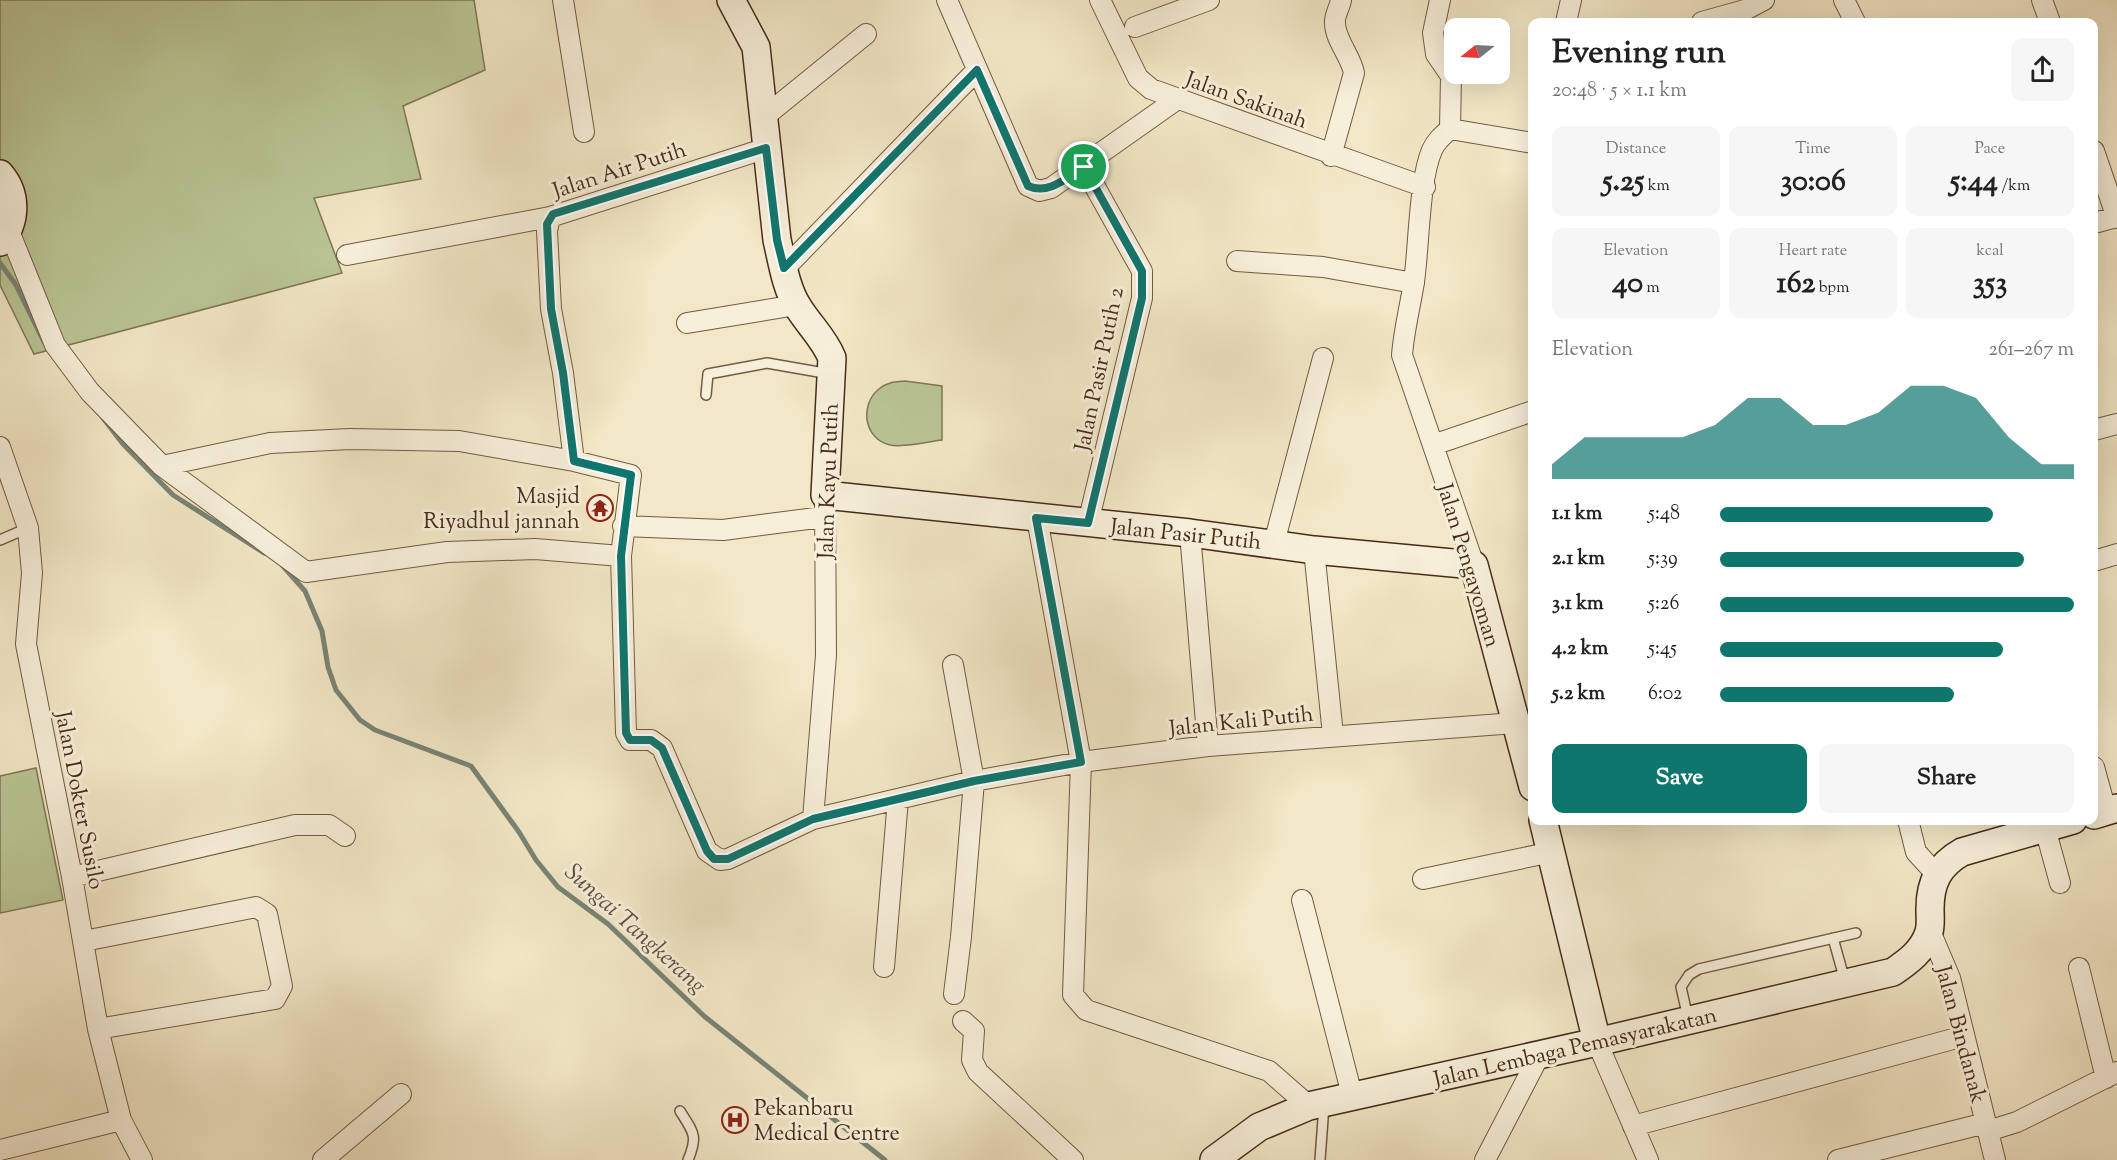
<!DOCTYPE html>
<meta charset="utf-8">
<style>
:root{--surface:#fff;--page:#f6f6f6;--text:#222;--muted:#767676;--accent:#0f766e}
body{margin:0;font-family:"Sorts Mill Goudy",serif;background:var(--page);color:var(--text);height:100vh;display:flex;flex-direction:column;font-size:22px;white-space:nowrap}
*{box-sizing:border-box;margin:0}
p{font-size:20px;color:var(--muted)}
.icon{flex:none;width:33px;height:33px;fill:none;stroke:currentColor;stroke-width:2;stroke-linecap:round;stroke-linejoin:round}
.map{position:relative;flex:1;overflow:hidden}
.sheet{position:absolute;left:1528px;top:18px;width:570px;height:807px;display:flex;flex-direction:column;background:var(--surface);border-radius:12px;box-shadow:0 6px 24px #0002}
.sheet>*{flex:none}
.needle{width:39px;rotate:252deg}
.controls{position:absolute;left:1444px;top:18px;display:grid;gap:12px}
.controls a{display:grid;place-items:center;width:66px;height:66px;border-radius:12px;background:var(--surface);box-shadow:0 6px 24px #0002;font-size:30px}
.pin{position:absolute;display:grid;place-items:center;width:51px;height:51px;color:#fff;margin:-26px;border:3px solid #fff;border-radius:50%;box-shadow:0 2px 6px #0007}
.round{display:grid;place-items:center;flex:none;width:63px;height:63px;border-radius:12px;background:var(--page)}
.head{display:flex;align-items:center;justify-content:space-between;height:102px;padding:0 24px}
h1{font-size:33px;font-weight:800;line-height:45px}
.figures{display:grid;grid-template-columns:repeat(3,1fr);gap:9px;height:102px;padding:6px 24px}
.figures div{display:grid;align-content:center;border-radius:12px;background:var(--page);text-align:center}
.figures b{font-size:30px;font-weight:800}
.figures small{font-size:16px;font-weight:400}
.figures p{font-size:16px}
.chart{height:168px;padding:12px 24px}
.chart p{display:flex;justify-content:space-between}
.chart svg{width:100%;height:108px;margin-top:6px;fill:var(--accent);opacity:.7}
.action{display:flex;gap:12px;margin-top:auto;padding:12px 24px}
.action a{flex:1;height:69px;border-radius:12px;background:var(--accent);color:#fff;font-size:24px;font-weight:800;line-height:69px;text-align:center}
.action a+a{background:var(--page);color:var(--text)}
ul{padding:0 24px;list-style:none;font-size:20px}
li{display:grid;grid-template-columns:96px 72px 1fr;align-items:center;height:45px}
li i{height:15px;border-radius:8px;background:var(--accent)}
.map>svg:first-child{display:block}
.green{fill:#bac595;stroke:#807856;stroke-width:1.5}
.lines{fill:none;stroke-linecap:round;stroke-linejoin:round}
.stream{stroke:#798475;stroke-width:5}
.lane-casing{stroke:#725a44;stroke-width:12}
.street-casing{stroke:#725a44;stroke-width:22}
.secondary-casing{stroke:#472b18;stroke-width:30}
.lane{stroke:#f7efda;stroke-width:9}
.street{stroke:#f7efda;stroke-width:20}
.secondary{stroke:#f7efda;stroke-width:27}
.route-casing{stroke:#fff;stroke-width:12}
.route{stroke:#0f766e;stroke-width:8}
.labels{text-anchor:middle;stroke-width:6;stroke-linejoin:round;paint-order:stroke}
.street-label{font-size:22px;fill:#472b18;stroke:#f7efda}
.poi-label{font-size:22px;fill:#472b18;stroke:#f7efda;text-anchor:end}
.water-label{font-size:24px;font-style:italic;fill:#5c503f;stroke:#f7efda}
</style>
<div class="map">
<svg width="2117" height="1160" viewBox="0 0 2117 1160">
<rect width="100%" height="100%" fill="#f2e7c6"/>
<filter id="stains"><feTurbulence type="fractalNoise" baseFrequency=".00333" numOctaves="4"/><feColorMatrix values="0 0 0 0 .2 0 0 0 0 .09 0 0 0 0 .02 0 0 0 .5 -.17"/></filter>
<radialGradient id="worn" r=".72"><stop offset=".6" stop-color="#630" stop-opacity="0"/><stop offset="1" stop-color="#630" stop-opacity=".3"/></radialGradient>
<path class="green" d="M0 0H474L485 70 403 106 421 179 314 198 342 273 34 354 0 285Z
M905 381 942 386V440C926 442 905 448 890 445 864 439 859 405 879 389 886 382 896 382 905 381Z
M36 768 63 900 0 913V776Z"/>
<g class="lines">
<path class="stream" d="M0 263 16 285 44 342
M103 418 123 444 173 495 264 553
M282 565 305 591 322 631 328 667 336 690 360 720 375 730 471 766 519 832 536 860 558 887 608 924 704 1016 885 1160"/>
<defs>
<path id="lane" d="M706 395 708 374 767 363 830 374
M0 540 28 528
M1833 938 1845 981
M1688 1018 1681 987 1689 975 1699 969 1856 933
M680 1111C694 1133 698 1136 688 1160
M1320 1160 1324 1105"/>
<path id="street" d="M563 0 584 132
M947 0 1028 186 1039 191 1051 188 1176 100
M1100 0 1138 78 1151 89 1425 187
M1440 0 1433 33 1436 54 1451 76 1450 129
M1844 0 1855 22
M2042 0 2050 22
M1566 22 1571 0
M1702 22 1745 10 1764 0
M1135 27 1209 0
M764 117 866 34
M2094 151 2117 218
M1331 156 1354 73C1351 56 1335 40 1335 23 1334 16 1340 7 1341 0
M1084 167 1142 271V298L1088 523
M2094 223 2117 217
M9 231 55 345 90 392 162 466 306 572 447 552 535 549 621 556
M347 255 550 217
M1237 261 1323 267 1414 283
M784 269 977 70
M687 323 796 305
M2094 430 2117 424
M1433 445 1533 411
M0 447 28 528 32 573 26 644 72 877 98 1029 121 1120 142 1160
M574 461 563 373 551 309 547 231 550 217 767 148
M162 466 270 443 350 439 459 441 574 461 631 475 621 556 626 733 630 740H651L662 748 707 851 720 860 728 859 813 819 974 781 1081 762 1208 746 1515 723
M1037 518 1081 762 1073 995 1086 1010 1269 1071 1309 1106
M623 526 723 530 823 517
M1190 533 1208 746
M1274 543 1323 358
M1314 550 1333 735
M2094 561 2117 554
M1474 565 1402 355C1404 330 1410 307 1414 282 1419 247 1419 180 1432 150 1436 141 1443 135 1450 129L1533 143
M953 665 974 781 961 937 954 994
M2094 767 2106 811
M813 819 826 655 825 495
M1908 820 1916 852 1936 874
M2045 828 2060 883
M72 877 295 825H329L345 836
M1423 879 1552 852
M1302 900 1352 1095
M1930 931 1950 978 1995 1160
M84 941 256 907 267 914 282 986 275 999 98 1029
M884 967 898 799
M2079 968 2106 1078
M963 1021 974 1031 972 1060 978 1072 1073 1160
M1597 1042 1648 1160
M1633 1126 1964 1036
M1988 1131 2017 1122 2117 1072
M0 1150 121 1120
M323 1160 401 1094
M1485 1160 1539 1056
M1838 1160 1986 1123"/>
<path id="secondary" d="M731 0 756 47 777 240C782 261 786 289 798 307 809 325 824 338 832 358L825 495 1190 533 1314 550 1474 565 1533 787
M0 174C18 195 16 222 0 242
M2094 815 2117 808
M1543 820 1597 1042
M1214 1160 1259 1127 1309 1106 1597 1042 1893 972C1909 961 1923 951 1929 932 1931 925 1930 916 1930 909 1930 882 1939 865 1962 852L2073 820"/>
</defs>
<use href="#lane" class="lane-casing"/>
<use href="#street" class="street-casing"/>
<use href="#secondary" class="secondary-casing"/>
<use href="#lane" class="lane"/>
<use href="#street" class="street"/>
<use href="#secondary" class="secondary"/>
</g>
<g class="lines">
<defs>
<path id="route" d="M977 70 1028 186C1049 195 1066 178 1084 167L1142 271V298L1088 523 1036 518 1081 762 974 781 813 819 728 859H714L707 851 662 748 651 740H630L626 733 621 556 631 475 574 461 563 373 551 309 547 224 553 214 766 148 777 240 784 268Z"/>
</defs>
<use href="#route" class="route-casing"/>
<use href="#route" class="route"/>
</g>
<defs>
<symbol id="temple-ring" viewBox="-11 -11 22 22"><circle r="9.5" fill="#f7efda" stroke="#8f2418" stroke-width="1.5"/><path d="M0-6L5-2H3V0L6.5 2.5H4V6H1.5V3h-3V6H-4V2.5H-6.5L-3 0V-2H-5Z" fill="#8f2418"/></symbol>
<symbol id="hospital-ring" viewBox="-11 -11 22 22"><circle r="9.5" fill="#f7efda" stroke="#8f2418" stroke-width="1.5"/><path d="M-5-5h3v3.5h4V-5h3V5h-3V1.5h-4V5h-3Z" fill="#8f2418"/></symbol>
</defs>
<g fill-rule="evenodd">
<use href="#temple-ring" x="585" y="493" width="30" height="30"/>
<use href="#hospital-ring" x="720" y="1105" width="30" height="30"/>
</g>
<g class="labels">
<g class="street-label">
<text transform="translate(1247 99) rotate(20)" y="8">Jalan Sakinah</text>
<text transform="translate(619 169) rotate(-18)" y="8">Jalan Air Putih</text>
<text transform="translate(1098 369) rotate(-78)" y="8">Jalan Pasir Putih 2</text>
<text transform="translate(827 481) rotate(-88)" y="8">Jalan Kayu Putih</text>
<text transform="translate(1186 533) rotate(6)" y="8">Jalan Pasir Putih</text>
<text transform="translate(1470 565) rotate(73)" y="8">Jalan Pengayoman</text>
<text transform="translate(1241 720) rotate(-6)" y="8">Jalan Kali Putih</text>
<text transform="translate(81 800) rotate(79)" y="8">Jalan Dokter Susilo</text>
<text transform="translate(1962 1034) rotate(75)" y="8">Jalan Bindanak</text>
<text transform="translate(1575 1046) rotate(-13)" y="8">Jalan Lembaga Pemasyarakatan</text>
</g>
<g class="poi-label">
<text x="580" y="503">Masjid<tspan x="580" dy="25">Riyadhul jannah</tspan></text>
<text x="754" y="1115" text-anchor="start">Pekanbaru<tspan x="754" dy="25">Medical Centre</tspan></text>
</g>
<g class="water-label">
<text transform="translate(636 928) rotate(42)" y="8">Sungai Tangkerang</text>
</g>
</g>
<rect width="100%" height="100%" filter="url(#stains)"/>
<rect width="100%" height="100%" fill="url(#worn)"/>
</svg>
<div class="controls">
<a><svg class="needle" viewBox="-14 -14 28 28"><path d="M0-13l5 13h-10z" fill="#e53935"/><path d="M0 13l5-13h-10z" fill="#767676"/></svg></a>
</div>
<div class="pin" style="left:1084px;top:167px;background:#1e9e55"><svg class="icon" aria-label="arrive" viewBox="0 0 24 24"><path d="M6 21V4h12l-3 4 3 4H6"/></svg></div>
<section class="sheet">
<div class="head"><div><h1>Evening run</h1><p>20:48 · 5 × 1.1 km</p></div><a class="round"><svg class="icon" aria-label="share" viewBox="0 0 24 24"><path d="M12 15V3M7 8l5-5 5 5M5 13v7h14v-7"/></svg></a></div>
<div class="figures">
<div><p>Distance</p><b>5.25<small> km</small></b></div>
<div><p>Time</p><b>30:06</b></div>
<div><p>Pace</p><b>5:44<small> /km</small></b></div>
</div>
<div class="figures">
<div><p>Elevation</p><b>40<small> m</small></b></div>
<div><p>Heart rate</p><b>162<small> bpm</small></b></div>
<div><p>kcal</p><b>353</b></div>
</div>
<div class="chart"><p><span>Elevation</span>261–267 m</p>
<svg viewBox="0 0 160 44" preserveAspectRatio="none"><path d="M0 44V38L10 27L20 27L30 27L40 27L50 22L60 11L70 11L80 22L90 22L100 17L110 6L120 6L130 11L140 27L150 38L160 38V44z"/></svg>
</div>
<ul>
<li><b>1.1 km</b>5:48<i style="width:77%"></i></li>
<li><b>2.1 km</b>5:39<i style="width:86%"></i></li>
<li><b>3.1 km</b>5:26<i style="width:100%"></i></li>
<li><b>4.2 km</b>5:45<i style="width:80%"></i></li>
<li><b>5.2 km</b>6:02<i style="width:66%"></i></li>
</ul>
<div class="action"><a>Save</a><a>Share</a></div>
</section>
</div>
